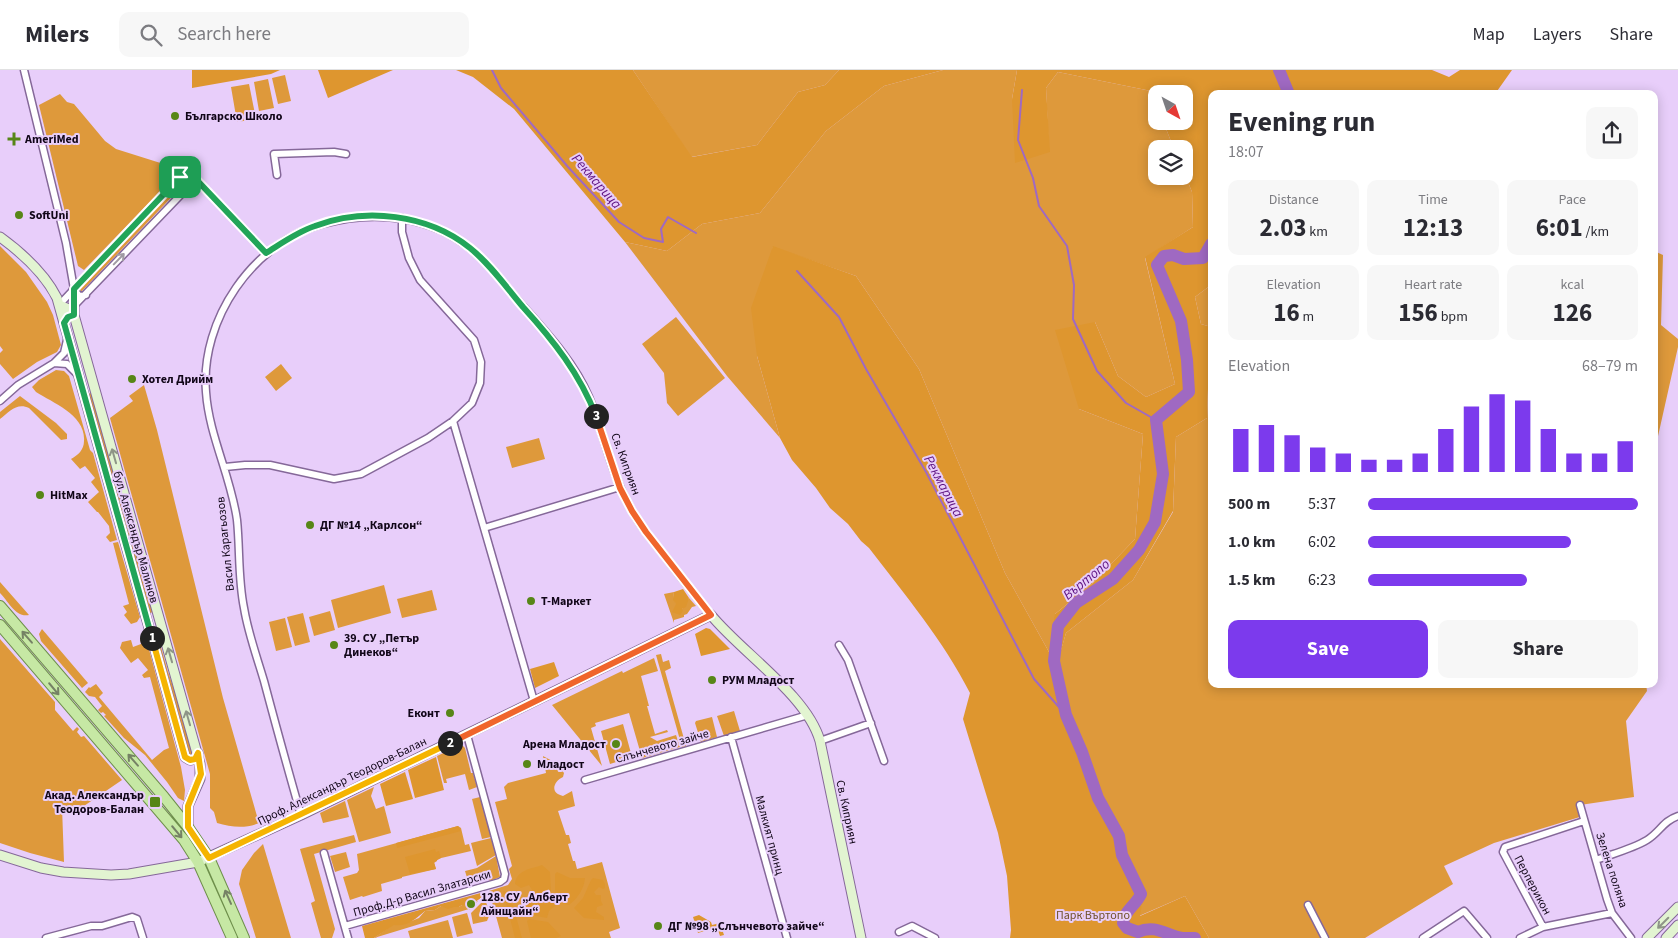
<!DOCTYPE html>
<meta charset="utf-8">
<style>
:root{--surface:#fff;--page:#f7f7f7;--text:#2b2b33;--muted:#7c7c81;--line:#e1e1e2;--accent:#7c3aed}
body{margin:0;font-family:"Source Sans 3",sans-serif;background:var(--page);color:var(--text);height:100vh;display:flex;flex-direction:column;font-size:19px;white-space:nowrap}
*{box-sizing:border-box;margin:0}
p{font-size:16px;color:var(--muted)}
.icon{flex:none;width:28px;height:28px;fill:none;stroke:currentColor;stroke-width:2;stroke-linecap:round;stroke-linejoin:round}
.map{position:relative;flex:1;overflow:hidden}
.side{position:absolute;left:1208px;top:20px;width:450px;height:598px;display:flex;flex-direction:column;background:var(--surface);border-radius:10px;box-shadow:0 2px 12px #0003}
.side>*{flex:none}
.needle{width:32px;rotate:140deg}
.tools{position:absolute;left:1148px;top:15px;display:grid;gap:10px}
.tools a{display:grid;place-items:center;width:45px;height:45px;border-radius:10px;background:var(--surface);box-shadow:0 2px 12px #0003;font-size:25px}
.pin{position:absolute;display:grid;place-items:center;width:42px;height:42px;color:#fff;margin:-21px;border-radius:10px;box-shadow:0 2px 8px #0006}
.km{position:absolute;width:25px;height:25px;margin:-12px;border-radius:50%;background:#222;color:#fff;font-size:14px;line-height:25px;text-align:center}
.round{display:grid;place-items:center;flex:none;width:52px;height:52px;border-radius:10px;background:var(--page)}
.summary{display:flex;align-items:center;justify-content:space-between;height:85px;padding:0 20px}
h1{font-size:28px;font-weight:700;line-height:38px}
.metrics{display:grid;grid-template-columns:repeat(3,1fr);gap:8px;height:85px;padding:5px 20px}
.metrics div{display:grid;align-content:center;border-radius:10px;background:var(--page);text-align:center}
.metrics b{font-size:25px;font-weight:700}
.metrics small{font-size:14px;font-weight:400}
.metrics p{font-size:14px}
.chart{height:140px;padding:10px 20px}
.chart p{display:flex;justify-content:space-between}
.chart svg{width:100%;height:90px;margin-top:5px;stroke:var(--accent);stroke-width:6}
.cta{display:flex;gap:10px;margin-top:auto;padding:10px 20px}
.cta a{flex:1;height:58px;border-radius:10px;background:var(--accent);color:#fff;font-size:20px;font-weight:700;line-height:58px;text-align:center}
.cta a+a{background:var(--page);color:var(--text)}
ul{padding:0 20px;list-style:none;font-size:16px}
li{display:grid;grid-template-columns:80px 60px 1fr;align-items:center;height:38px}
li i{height:12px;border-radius:6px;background:var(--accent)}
header{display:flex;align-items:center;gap:30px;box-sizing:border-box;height:70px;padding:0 25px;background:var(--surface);border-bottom:1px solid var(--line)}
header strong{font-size:24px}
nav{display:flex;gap:28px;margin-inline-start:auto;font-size:18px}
.search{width:350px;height:45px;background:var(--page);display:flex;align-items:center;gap:12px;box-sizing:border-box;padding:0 18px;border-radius:10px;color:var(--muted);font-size:19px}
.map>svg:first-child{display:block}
.green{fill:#de993b}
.forest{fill:#de962f}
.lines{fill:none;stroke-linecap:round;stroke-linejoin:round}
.stream{stroke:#9f69c2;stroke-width:2}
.river{stroke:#9f69c2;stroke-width:12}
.street-casing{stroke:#856899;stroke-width:9}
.secondary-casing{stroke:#856899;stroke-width:11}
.primary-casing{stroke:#6e8f4b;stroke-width:12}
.street{stroke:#fff;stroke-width:6}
.secondary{stroke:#e2f4d1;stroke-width:9}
.primary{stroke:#c6e8a4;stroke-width:10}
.oneway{stroke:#a09ba3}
.oneway2{stroke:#8e9587}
.oneway3{stroke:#758265}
.split-1-casing{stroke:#fff;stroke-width:10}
.split-2-casing{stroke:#fff;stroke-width:10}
.split-3-casing{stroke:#fff;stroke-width:10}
.split-4-casing{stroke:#fff;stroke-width:10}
.split-1{stroke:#22a559;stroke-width:6}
.split-2{stroke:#f5b400;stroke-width:6}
.split-3{stroke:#f0652b;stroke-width:6}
.split-4{stroke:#22a559;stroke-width:6}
.poi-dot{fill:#578617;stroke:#e8cefa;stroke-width:2}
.labels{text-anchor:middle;stroke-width:4;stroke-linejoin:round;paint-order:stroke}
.poi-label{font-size:12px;font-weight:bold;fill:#110618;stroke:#e8cefa;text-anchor:start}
.street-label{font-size:12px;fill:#110618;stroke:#e8cefa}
.park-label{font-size:12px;fill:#70512a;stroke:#e8cefa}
.water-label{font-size:14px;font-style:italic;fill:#5e1382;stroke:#e8cefa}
</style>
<header>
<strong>Milers</strong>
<div class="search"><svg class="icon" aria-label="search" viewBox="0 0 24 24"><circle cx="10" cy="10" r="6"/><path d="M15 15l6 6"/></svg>Search here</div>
<nav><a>Map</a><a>Layers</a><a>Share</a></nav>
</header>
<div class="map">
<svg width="1678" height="868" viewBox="0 0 1678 868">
<rect width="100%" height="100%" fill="#e8cefa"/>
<path class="green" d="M633 0H839L825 15 798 22 757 75 691 87Z
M943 0H1017L1012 29 1049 82 1046 18 1058 2 1151 21 1156 34V51H1163L1174 79H1156V106H1184V102L1192 122 1193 157 1145 188 1175 314 1146 327 1118 306 1095 252 1079 339 1143 364 1135 469 1093 513 1055 544 1058 590 1066 563 1133 510 1173 442 1176 367 1207 348 1209 290 1211 291V614H1646L1647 621 1626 651 1634 727 1580 735 1583 746 1494 773 1444 796 1453 814 1365 868H1209L1185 826 1139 846 1144 823 1122 785 1119 766 1098 728 1082 682 1066 645 1054 591 1005 503 919 299 856 206 773 177 757 286 780 368 727 306 625 172 667 181 702 154 760 143 826 61 884 16Z
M285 5 291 31 278 34 272 8Z
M268 9 274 38 259 41 254 12Z
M249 14 256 49 237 52 231 17Z
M60 24 67 32 74 34 105 71 116 79 170 96C174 99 175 102 173 108L84 200 78 196 39 35Z
M185 108H188V110L81 222 80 219Z
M0 176 26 202 47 232 53 245 61 275 57 282 37 292 13 309 0 294V283L3 280 0 276Z
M1654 181 1663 185 1661 255 1678 269V277L1654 384Z
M1211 215V257L1201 254 1195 227Z
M676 247 725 308 678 346 667 333 664 303 642 274Z
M281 294 292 308 276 321 265 307Z
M56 300 64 301 69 306 90 380 93 383 117 470 110 472 106 467 110 463 109 456 98 442H97L88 432 99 422 91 412 95 408 85 396 80 399 71 389C78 385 84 380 84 371 86 345 53 333 36 322L32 317 39 310Z
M144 315 157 360 223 628 259 753C245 759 231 757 217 753L214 742 210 738V704L110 348 133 331 129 326Z
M90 323 92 324 153 542 150 543 88 325Z
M20 326 56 353 67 364V369L61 370 29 338C17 332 9 342 0 349V342Z
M539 368 545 389 512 398 506 377Z
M118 472 140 547 137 552 131 554 124 545 127 542 123 536 129 534 113 473Z
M0 512 29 545C16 548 8 531 0 523Z
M384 515 391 543 338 558 331 530Z
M432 520 437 540 402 548 397 529Z
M674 522C673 530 675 534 682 539L689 528 696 536 692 537 687 544 684 545V547L674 550V553L664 524Z
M330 541 335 560 314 566 309 547Z
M303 543 310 572 295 576 287 547Z
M285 548 292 577 276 581 269 552Z
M42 559 88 613 82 618 41 571 39 564Z
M140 568H144L147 572 181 697 185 720 184 731 178 728 167 712 145 685 124 668 104 646 106 645 103 642 101 643 98 640 102 636 95 627 89 626 85 622 89 617 90 618 96 614 103 623 99 627 152 690 164 680 169 678 150 607 144 608 142 605 148 600 138 588 131 593 120 578 122 572 131 570 133 577 141 574Z
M0 569 55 632V640L73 661 77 657 79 659 77 662 81 667 84 666 122 710 81 738 62 737 64 792 30 783 0 773Z
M159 570 168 602 180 636 193 686H189L157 571Z
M661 584 663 592 669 590 671 598 665 601 686 676 682 677 656 585Z
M654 588 658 601 641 606 649 636H647L655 664 667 660 668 662 650 667 657 671 676 665 680 677 642 688 629 643 595 653 596 656 591 658 602 696 552 635 622 601 623 603Z
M734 641 740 661 724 666 717 646Z
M712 647 717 667 701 672 695 653 696 651Z
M623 654 632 687 610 694 601 661Z
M458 676H463L465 678 471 703H473L477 717 469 720 465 704 446 709 447 713H444L437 686Z
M543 686 556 693 564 703 563 707C554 711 549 723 563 726L572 721 575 736 558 741 566 765H569L571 773 568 774 573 791H575L577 799 602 792 620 858 609 862 611 868H502L489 821 508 815 512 809 509 799 512 796 495 732 507 729 504 717 508 713 546 703Z
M374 717 371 726 376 739 384 736 391 763 359 772 347 730Z
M480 727 491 767 482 769 472 729Z
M345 731 349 747 323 753 320 743Z
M458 756 461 758 465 775 469 774 471 781 437 789V791L434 793 436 799 402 807V808L381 814 382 821 363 827 362 826 350 830 343 807 357 803 359 800 357 784Z
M354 765 356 772 314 784 335 859 332 868H321L311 833 315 831 300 779Z
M491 768 496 785 477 796 471 773Z
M263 774 291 868H256L239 814 242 800 254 783Z
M346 782 350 797 335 802 330 786Z
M496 786 500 807 490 811 486 806 468 811 465 801 477 798Z
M485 829 490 844 487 851 473 854 471 843Z
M478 831 470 840 469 839 374 868 394 854 409 852 419 848 425 841 435 840 441 836 459 837 462 835H468Z
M467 843 473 863 457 867 452 847Z
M448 850 453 868H410L408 861Z"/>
<path class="forest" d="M192 0H280L271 4 192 18Z
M318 0H393L328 28Z
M456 0H633L692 87 757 75 798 22 825 15 839 0H943L884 16 826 61 760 143 702 154 667 181 625 172 514 39 473 7Z
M1017 0H1432L1449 7 1460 0H1512L1495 24H1211V215L1195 227 1201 254 1211 257V291L1209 290 1207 348 1176 367 1173 441 1133 510 1066 563 1058 591 1050 575 1055 544 1093 513 1135 469 1143 364 1079 339 1055 260 1095 252 1118 306 1146 327 1175 314 1145 187 1193 157 1192 122 1184 102V79H1174L1163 51H1184V24H1156V34L1151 21 1058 2 1046 18 1050 82 1015 93 1012 29Z
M773 176 856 206 919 299 1005 503 1054 591 1066 645 1082 682 1098 728 1119 766 1122 785 1144 823 1140 846 1185 826 1209 868H1010L1011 860 1007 806 998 763 963 649 970 623C943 570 905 525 869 478L861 471 848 454 830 438 816 418 792 390 780 368 757 286 751 238Z
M683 519 689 528 686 537 682 539 683 541 680 545 672 542 676 534 673 530 674 522Z
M706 558 710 559 730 579 701 586 695 564Z
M554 592 559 606 535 618 530 599Z
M436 687 444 720 415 728 408 700Z
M405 702 413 729 386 736 380 714Z
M458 756 461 761 397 778 396 773Z
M435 779 436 782 439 781 441 788 434 792 436 799 410 804 405 787Z
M542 795 550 802 551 823 556 835 549 841 547 848 525 844 522 829 531 828 534 823 529 815 521 818 515 814C516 800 531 799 542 795Z
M557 802 570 808H585C584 819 578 828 569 835L560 833 555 823V804Z
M593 808 603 810 605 814V818L603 819 599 817 594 822 596 825H601V831L603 835 597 837 596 842 604 847V850L584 848 574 838 583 828 591 810Z
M503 821 506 822 508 825 510 826 509 832 513 835 522 868H515Z
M484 822V825C478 831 470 836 462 835L459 837H454L448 839 441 836 435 840 425 841C415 849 408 857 394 855L374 868H365L362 856Z
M699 845 711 852 712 855 720 853 724 865 720 866 717 857 698 863 693 847Z
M529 849 548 852 561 866 556 868H531L527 851Z"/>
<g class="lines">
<path class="stream" d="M492 0 501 18 568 97 619 152 644 168 663 172 661 159 668 147 696 163
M1022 20 1018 70 1033 108 1039 136 1067 176 1074 215 1073 249 1097 301 1126 333 1156 350
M797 201 839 247 866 299 926 402 1034 609 1066 645"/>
<path class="river" d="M1279 0 1289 24
M1182 868C1166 865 1155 854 1138 862L1127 858 1123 853C1124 841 1136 835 1141 824L1122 785 1119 766 1098 728 1082 682 1066 645 1054 591 1058 556 1076 533 1113 509 1139 480 1155 452 1163 404 1156 350 1189 322 1187 290 1181 251 1157 195 1164 186 1173 185 1184 189 1203 188 1211 174
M1184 868H1195"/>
<defs>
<path id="street" d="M24 0 66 173 74 219 79 226 86 225
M277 105 274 84 334 82 346 84
M59 235 180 107 186 104 192 105 266 183
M72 238 196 109
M54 293 67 294 76 303
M0 331 18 315 54 293 64 283 67 270
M453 351 534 631
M225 397 245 395H270L334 409 361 404 428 368 453 351 472 333 480 313 481 292 474 270 420 210 409 188 402 162V148
M484 458 620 417
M839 575 848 590 884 691
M731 667 787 868
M820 671 871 653
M585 710 808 645
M1580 735 1607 829 1612 843 1631 868
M301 745C288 700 276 656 264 611 257 587 248 563 244 538 238 509 240 479 237 450 231 406 209 366 206 322 200 250 253 172 323 154 373 140 430 145 472 180 488 193 501 210 514 226 541 257 573 289 589 327 604 364 611 404 631 439 640 456 652 470 664 485 679 505 695 525 711 545
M324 783 348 868
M1596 790C1612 784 1632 779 1647 770 1660 762 1663 751 1678 746
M1308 835 1325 868
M345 856 500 812 504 809 505 804 467 665
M1543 857 1503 782 1505 777 1584 751
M899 862 912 856 935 868
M46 868 91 856H102L132 847 137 849 143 868
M1423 868 1464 841 1487 868
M1520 868 1543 857 1612 843"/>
<path id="secondary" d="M0 167C22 183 45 204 57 228L185 687 190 690 195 689 198 683
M74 219V245
M59 235 69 239 74 245 200 694V709L188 736V757
M0 785 41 798 63 802 111 805 129 804 198 792 301 745 711 545C741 582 807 625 820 671L861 868
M1647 868 1678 837
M1666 868 1678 855"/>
<path id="primary" d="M0 536 164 727 188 757 209 788 244 868
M0 555 184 770 198 792 232 868"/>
</defs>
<use href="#street" class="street-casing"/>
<use href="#secondary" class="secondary-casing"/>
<use href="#primary" class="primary-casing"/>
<use href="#street" class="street"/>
<use href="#secondary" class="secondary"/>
<use href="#primary" class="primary"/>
</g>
<defs><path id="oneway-shaft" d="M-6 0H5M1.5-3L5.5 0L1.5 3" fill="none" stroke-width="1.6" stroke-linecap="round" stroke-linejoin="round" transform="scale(1.25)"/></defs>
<use class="oneway" href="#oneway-shaft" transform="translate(119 189) rotate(-46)"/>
<g class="oneway2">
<use href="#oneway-shaft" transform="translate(114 386) rotate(-106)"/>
<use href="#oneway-shaft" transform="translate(170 585) rotate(-106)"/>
<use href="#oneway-shaft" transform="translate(188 648) rotate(-106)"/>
<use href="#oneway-shaft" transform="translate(1663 853) rotate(135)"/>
</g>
<g class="oneway3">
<use href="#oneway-shaft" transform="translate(27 567) rotate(-131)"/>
<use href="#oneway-shaft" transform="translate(54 619) rotate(50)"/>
<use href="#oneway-shaft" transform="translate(133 690) rotate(-131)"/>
<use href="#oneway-shaft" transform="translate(177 762) rotate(50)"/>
<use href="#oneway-shaft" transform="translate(228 827) rotate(-114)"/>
</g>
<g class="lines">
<defs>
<path id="split-1" d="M152 568 64 253 68 247 74 245V219L180 107"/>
<path id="split-2" d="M152 568 185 687 190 690 195 689 198 683 201 704 188 736V757L209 788 450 673"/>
<path id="split-3" d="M450 673 711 545 646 462 632 441 620 418 596 346"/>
<path id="split-4" d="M180 107 186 104 192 105 266 183C282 173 297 162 315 156 365 137 428 144 470 178 490 194 506 217 523 237 553 270 580 304 596 346"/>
</defs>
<use href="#split-1" class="split-1-casing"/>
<use href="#split-2" class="split-2-casing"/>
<use href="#split-3" class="split-3-casing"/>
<use href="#split-4" class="split-4-casing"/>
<use href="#split-1" class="split-1"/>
<use href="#split-2" class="split-2"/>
<use href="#split-3" class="split-3"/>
<use href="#split-4" class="split-4"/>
</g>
<g class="poi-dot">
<circle cx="175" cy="46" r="5"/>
<path d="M11.5 61.5h5v5h5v5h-5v5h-5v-5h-5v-5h5z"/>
<circle cx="19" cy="145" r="5"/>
<circle cx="132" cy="309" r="5"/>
<circle cx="40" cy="425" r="5"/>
<circle cx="310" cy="455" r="5"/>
<circle cx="531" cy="531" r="5"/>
<circle cx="334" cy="575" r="5"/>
<circle cx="712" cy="610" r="5"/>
<circle cx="450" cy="643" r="5"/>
<circle cx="616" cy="674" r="5"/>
<circle cx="527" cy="694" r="5"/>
<rect x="149" y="726" width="12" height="12" rx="2.5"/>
<circle cx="471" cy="834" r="5"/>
<circle cx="658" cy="856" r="5"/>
</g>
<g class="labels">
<g class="poi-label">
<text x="185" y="50">Българско Школо</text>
<text x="25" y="73">AmeriMed</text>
<text x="29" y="149">SoftUni</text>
<text x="142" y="313">Хотел Дрийм</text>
<text x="50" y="429">HitMax</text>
<text x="320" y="459">ДГ №14 „Карлсон“</text>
<text x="541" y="535">Т-Маркет</text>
<text x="344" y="572">39. СУ „Петър<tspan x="344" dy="14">Динеков“</tspan></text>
<text x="722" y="614">РУМ Младост</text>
<text x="440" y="647" text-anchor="end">Еконт</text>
<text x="606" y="678" text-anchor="end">Арена Младост</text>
<text x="537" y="698">Младост</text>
<text x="144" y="729" text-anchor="end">Акад. Александър<tspan x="144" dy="14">Теодоров-Балан</tspan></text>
<text x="481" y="831">128. СУ „Алберт<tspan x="481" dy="14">Айнщайн“</tspan></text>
<text x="668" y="860">ДГ №98 „Слънчевото зайче“</text>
</g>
<g class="street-label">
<text transform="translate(626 394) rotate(70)" y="4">Св. Киприян</text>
<text transform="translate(136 467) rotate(74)" y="4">бул. Александър Малинов</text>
<text transform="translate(225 474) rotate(-96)" y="4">Васил Карагьозов</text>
<text transform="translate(662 676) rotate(-16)" y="4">Слънчевото зайче</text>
<text transform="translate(342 711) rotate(-26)" y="4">Проф. Александър Теодоров-Балан</text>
<text transform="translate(847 742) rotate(78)" y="4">Св. Киприян</text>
<text transform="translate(770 765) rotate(75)" y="4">Малкият принц</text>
<text transform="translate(1612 800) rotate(72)" y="4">Зелена поляна</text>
<text transform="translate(1533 815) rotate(62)" y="4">Перперикон</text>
<text transform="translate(422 823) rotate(-16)" y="4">Проф.Д-р Васил Златарски</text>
</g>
<g class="park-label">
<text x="1093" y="849">Парк Въртопо</text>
</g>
<g class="water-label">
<text transform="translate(597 111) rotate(49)" y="5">Рекмарица</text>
<text transform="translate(944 416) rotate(62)" y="5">Рекмарица</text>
<text transform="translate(1086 509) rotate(-39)" y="5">Въртопо</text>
</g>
</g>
</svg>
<div class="tools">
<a><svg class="needle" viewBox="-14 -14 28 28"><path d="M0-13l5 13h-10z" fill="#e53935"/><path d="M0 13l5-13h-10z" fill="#7c7c81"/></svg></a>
<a><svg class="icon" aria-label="layers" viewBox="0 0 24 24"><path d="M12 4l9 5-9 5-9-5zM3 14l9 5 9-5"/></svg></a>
</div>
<div class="pin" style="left:180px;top:107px;background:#1e9e55"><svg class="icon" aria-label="arrive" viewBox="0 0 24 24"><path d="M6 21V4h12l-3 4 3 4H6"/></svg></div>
<b class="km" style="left:152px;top:568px">1</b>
<b class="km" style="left:450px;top:673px">2</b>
<b class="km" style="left:596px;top:346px">3</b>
<section class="side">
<div class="summary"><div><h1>Evening run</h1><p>18:07</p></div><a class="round"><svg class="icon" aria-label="share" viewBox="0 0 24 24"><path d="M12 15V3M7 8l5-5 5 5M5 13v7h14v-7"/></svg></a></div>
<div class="metrics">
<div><p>Distance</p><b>2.03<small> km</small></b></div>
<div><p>Time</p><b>12:13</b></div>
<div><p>Pace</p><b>6:01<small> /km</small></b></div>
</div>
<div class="metrics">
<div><p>Elevation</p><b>16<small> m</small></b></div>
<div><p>Heart rate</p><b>156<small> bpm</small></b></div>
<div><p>kcal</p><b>126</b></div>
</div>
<div class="chart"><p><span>Elevation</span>68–79 m</p>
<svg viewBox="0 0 160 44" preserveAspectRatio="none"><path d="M5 44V23M15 44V21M25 44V26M35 44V32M45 44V35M55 44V38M65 44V38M75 44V35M85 44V23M95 44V12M105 44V6M115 44V9M125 44V23M135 44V35M145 44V35M155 44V29"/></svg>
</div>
<ul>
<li><b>500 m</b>5:37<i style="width:100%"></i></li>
<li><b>1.0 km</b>6:02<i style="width:75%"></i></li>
<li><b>1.5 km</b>6:23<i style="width:59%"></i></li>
</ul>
<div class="cta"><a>Save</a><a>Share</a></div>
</section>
</div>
